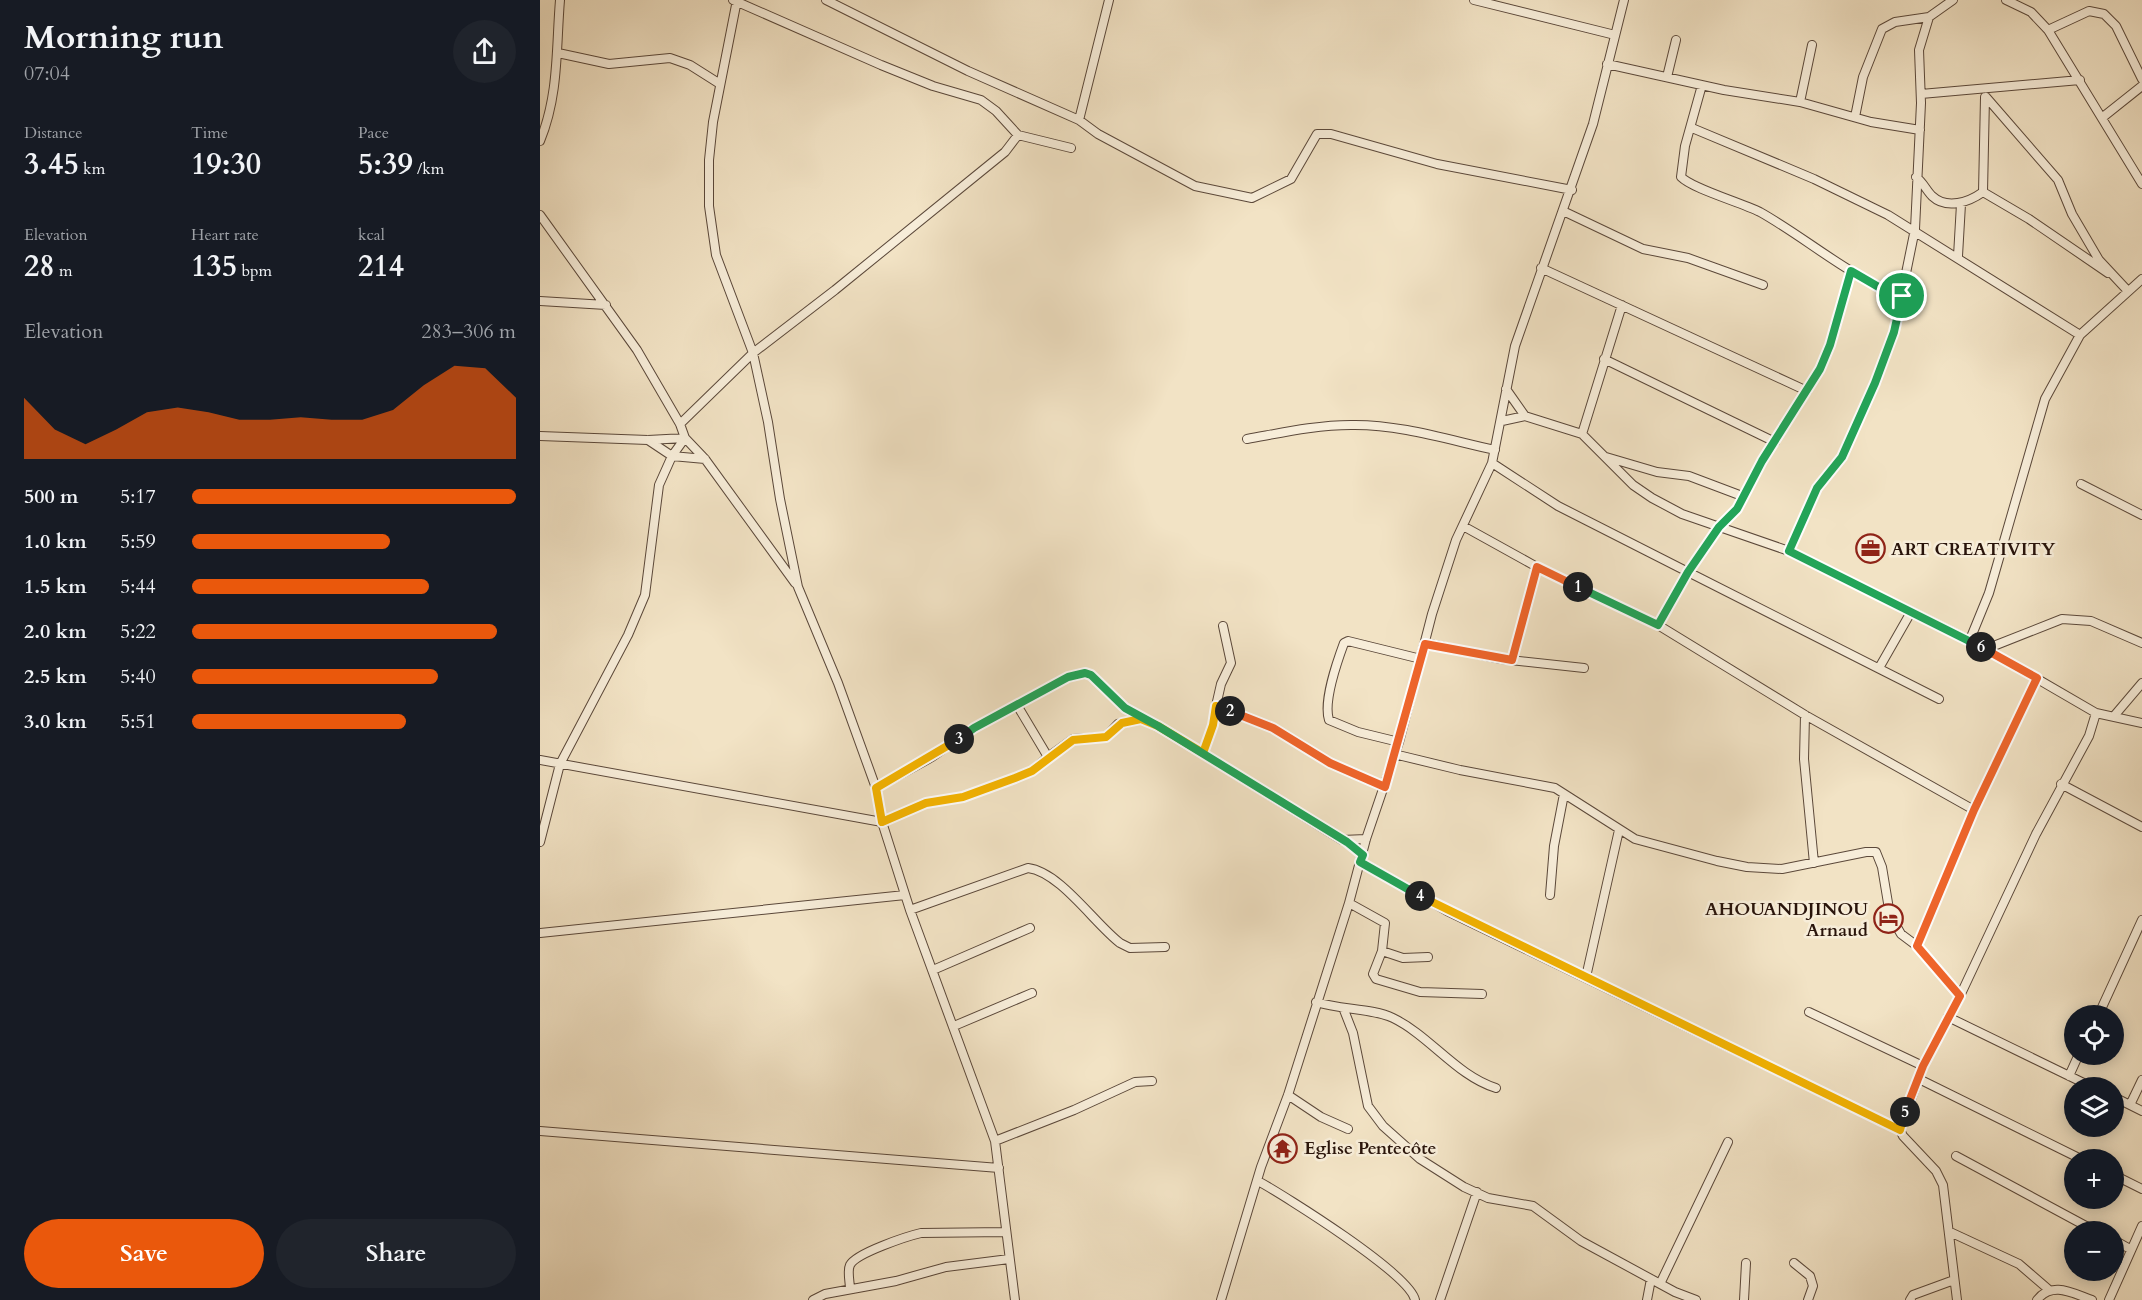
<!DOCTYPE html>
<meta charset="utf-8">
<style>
:root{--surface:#171b24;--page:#20242c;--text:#f1f3f6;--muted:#9ea1a6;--accent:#ea580c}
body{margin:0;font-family:Cardo,serif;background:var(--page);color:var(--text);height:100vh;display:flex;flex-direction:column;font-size:22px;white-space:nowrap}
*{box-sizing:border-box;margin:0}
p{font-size:20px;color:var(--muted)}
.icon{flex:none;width:33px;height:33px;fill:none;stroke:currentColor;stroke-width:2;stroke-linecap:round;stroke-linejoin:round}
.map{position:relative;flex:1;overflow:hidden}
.drawer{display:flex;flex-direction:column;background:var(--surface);width:540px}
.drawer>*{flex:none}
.fabs{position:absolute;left:1524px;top:1005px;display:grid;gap:12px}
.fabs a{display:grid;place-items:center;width:60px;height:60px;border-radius:50%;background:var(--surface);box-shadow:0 3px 15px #0003;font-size:30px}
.pin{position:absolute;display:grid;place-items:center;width:51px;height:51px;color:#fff;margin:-26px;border:3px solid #fff;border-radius:50%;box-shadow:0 2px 6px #0007}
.km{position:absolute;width:30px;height:30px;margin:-15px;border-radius:50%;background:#222;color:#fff;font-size:16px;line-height:30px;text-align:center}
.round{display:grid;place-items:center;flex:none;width:63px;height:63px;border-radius:32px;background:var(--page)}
.summary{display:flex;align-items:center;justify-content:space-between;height:102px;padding:0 24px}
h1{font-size:33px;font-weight:800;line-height:45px}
.figures{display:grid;grid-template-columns:repeat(3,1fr);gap:9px;height:102px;padding:6px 24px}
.figures div{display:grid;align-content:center}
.figures b{font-size:30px;font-weight:800}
.figures small{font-size:16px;font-weight:400}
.figures p{font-size:16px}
.chart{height:168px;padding:12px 24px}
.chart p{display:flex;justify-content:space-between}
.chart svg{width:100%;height:108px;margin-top:6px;fill:var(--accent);opacity:.7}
.action{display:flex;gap:12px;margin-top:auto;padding:12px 24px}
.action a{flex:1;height:69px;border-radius:36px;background:var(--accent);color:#fff;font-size:24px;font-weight:800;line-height:69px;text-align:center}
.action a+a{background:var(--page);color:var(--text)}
ul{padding:0 24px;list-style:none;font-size:20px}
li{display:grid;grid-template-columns:96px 72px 1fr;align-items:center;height:45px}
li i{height:15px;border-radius:8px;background:var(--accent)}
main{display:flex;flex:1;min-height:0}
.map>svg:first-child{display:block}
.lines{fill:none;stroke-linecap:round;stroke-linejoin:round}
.minor-casing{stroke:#5b483a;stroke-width:10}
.minor{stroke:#f7edd9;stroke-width:8}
.split-1-casing{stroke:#fff;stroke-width:12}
.split-2-casing{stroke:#fff;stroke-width:12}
.split-3-casing{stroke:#fff;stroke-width:12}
.split-4-casing{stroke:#fff;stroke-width:12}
.split-5-casing{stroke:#fff;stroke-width:12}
.split-6-casing{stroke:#fff;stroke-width:12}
.split-7-casing{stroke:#fff;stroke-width:12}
.split-1{stroke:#22a559;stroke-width:8}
.split-2{stroke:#f0652b;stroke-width:8}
.split-3{stroke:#f5b400;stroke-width:8}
.split-4{stroke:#22a559;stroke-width:8}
.split-5{stroke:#f5b400;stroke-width:8}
.split-6{stroke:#f0652b;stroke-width:8}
.split-7{stroke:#22a559;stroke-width:8}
.labels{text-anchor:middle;stroke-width:5;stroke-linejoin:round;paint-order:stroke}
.poi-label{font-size:18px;font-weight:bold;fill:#29140b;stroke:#f7edd9;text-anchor:start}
</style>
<main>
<section class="drawer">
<div class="summary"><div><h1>Morning run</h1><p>07:04</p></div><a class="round"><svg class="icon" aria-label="share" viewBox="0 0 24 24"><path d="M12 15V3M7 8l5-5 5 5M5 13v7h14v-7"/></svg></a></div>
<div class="figures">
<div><p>Distance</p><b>3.45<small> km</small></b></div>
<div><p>Time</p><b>19:30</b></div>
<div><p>Pace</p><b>5:39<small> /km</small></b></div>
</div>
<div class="figures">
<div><p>Elevation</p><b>28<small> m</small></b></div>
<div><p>Heart rate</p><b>135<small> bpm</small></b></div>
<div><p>kcal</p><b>214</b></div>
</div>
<div class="chart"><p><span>Elevation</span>283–306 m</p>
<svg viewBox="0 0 160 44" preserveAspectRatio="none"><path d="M0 44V19L10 32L20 38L30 32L40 25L50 23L60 25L70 28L80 28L90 27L100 28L110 28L120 24L130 14L140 6L150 7L160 19V44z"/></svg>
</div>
<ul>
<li><b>500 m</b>5:17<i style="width:100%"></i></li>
<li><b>1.0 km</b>5:59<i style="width:61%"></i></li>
<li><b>1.5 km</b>5:44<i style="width:73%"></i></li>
<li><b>2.0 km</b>5:22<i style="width:94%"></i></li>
<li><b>2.5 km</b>5:40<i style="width:76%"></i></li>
<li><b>3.0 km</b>5:51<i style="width:66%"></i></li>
</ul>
<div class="action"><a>Save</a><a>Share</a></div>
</section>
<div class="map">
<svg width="1602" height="1300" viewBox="0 0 1602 1300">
<rect width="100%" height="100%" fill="#f2e3c5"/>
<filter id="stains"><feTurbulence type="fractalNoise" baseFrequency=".00333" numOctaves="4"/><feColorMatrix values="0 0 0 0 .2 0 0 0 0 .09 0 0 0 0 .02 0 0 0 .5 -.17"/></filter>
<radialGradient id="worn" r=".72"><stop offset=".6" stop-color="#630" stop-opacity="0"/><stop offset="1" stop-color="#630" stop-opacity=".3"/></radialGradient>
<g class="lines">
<defs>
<path id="minor" d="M193 0 341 65 393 86 441 100 456 111 478 135 531 148
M197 0 173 122 169 160V206L176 255 213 353 228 422 240 499 258 587 298 683 336 788 342 822 370 910 455 1141 475 1300
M286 0 428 71 539 120 558 134 655 186 712 198 751 179 777 134H791L897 164 1032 190
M934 0 1071 34
M1466 0 1491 12 1508 30 1602 184
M1508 30 1549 11 1564 14 1576 26 1602 79
M18 53 69 64 130 58 150 65 180 84
M1067 64 1184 90 1260 102 1331 122 1380 130
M1127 77 1136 40
M1162 85 1145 146 1141 177C1153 189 1200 202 1220 212 1268 239 1309 277 1362 296
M1381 94 1540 80
M1446 97 1518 180 1532 214 1559 260 1587 290
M1260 102 1272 45
M1315 117 1323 77 1342 29 1355 22 1389 17
M1563 117 1602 86
M539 120 569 0
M1152 128 1274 179 1348 215 1540 335
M0 141C19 95 16 48 20 0
M1376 177C1383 182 1386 190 1392 196 1407 210 1429 202 1443 192
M1443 192 1489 219 1568 273
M1443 192 1445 97
M1023 211 1103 249 1148 258 1223 285
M0 215 97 350 140 424 145 438 165 459 255 583
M1418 256 1421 204
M1001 268 1267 391
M0 301 66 305
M1064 359 1235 442
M966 389 985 416
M962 421 985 416 1042 434 1093 485 1112 498 1142 514 1249 551 1446 649 1556 713 1602 723
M140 424 213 353 295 290 465 152 478 135
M1042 434 1082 305
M0 436 108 440 145 438
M707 439C741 433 776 425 811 425 859 424 909 440 955 450
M108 440 132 456 165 459
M1066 457 1117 472 1149 476 1202 496
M952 463 1018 506 1148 572 1179 527 1197 509 1222 461 1280 369 1290 345 1311 271
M1541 484 1602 515
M923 526 997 567 1118 625 1265 715 1434 810
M1249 551 1277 488 1302 457 1335 383 1354 332 1375 229 1381 103 1379 50 1389 17 1413 0
M1118 625 1148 572 1399 699
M1429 642 1449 593 1505 399 1540 335 1602 279
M885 643 961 659 1044 668
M1446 649 1522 619 1551 621 1602 643
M972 660 997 567
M1339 668 1371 612
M477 705 508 757 533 739 566 737 578 724 601 719
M676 706 681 684 691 663 683 626
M1265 715 1264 759 1274 863
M1574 716 1602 683
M859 742 818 732 789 720C783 701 797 662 804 643L808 641 881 659
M663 753 673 725 676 706 733 728 790 763 845 787
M854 754 920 770 1015 788 1095 839 1177 861 1207 867 1242 869 1326 852H1336L1342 867 1350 915 1361 934 1377 946 1420 996 1383 1066 1360 1130 1363 1136 1396 1171 1403 1185 1417 1300
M0 760 342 822 386 803 422 797 475 778 492 771 508 757
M1521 784 1602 827
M336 788 392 757 434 728 528 677 545 673 551 675 585 708 601 719 618 726 802 840 826 839
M0 842 20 764 88 635 105 595 119 485 132 456 145 438
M821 862 907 911 1360 1130
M1010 895 1014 846 1024 794
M809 903 845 923 842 951 833 974 836 979 880 992 942 994
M370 910 488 868C520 872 554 923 580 943L590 948 625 947
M0 933 365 895
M1377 946 1434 810 1497 678
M842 951 863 958 888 957
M393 970 490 928
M1046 977 1079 830
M1420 996 1496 834 1549 736 1556 713
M776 1002C801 1010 832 1008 853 1018 890 1036 917 1076 956 1088
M804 1010 813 1033 828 1106 843 1126 880 1159 924 1187 948 1198 993 1206 1041 1241 1135 1292 1156 1300
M1269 1012 1383 1066
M1558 1016 1602 920
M1408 1017 1554 1088
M414 1026 492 993
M1529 1076 1539 1054
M1379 1079 1543 1160
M748 1095 781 1117 808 1129
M1574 1097 1602 1111
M1590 1105 1602 1080
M0 1131 459 1168
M455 1141 534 1110 595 1082 612 1081
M1416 1156 1557 1232
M1574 1175 1602 1189
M718 1181C745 1196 870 1274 875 1300
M1410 1232 1479 1264 1508 1289
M1574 1240 1590 1249
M1254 1263 1270 1276 1273 1286 1268 1300
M1120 1284 1188 1142
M310 1289C310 1282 307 1271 310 1265 316 1253 368 1236 381 1233L466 1232
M273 1300 285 1294 356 1281 406 1267 469 1259
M681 1300 721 1167 748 1095 809 903 826 839 859 742 892 614 916 540 952 463 975 346 1053 124 1084 0
M900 1300 937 1192
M1107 1300 1111 1279
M1204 1300 1206 1263
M1370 1300 1373 1295 1414 1280
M1497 1300C1512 1281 1532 1293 1552 1300
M1569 1300 1602 1226"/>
</defs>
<use href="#minor" class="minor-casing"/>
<use href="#minor" class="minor"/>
</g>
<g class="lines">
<defs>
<path id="split-1" d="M1038 587 1118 625 1148 572 1179 527 1197 509 1222 461 1280 369 1290 345 1311 271 1342 289 1362 296"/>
<path id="split-2" d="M690 711 733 728 790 763 845 787 885 644 972 660 997 567 1038 587"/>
<path id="split-3" d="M419 739 336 788 342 822 386 803 423 797 475 778 492 771 533 740 566 737 582 723 601 719 618 726 663 753 673 725 676 706 690 711"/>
<path id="split-4" d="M419 739 434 728 528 677 545 673 551 675 585 708 618 726 807 842 823 855 820 862 880 896"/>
<path id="split-5" d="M880 896 1360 1130 1365 1112"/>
<path id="split-6" d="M1365 1112 1383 1066 1420 996 1377 946 1434 810 1497 678 1441 647"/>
<path id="split-7" d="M1362 296 1354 332 1335 383 1302 457 1277 488 1249 551 1441 647"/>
</defs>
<use href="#split-1" class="split-1-casing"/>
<use href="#split-2" class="split-2-casing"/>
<use href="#split-3" class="split-3-casing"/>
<use href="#split-4" class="split-4-casing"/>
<use href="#split-5" class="split-5-casing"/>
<use href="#split-6" class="split-6-casing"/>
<use href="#split-7" class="split-7-casing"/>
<use href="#split-1" class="split-1"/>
<use href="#split-2" class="split-2"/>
<use href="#split-3" class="split-3"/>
<use href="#split-4" class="split-4"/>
<use href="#split-5" class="split-5"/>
<use href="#split-6" class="split-6"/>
<use href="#split-7" class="split-7"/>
</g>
<defs>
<symbol id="office-ring" viewBox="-11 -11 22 22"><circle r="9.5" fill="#f7edd9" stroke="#8f2418" stroke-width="1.5"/><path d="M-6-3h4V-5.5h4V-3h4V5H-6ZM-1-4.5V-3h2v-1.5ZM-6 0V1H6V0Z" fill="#8f2418"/></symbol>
<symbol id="hotel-ring" viewBox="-11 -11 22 22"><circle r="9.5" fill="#f7edd9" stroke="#8f2418" stroke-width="1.5"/><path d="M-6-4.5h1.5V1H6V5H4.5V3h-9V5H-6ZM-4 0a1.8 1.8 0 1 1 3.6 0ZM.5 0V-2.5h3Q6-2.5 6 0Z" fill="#8f2418"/></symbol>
<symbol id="temple-ring" viewBox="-11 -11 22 22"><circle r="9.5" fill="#f7edd9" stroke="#8f2418" stroke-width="1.5"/><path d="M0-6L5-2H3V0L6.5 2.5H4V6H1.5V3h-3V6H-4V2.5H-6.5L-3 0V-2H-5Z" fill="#8f2418"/></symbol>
</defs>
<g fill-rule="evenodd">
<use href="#office-ring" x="1314" y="532" width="33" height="33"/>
<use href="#hotel-ring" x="1332" y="902" width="33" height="33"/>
<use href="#temple-ring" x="726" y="1132" width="33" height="33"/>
</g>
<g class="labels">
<g class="poi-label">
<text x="1351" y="555">ART CREATIVITY</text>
<text x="1328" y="915" text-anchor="end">AHOUANDJINOU<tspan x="1328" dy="21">Arnaud</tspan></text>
<text x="764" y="1154">Eglise Pentecôte</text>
</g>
</g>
<rect width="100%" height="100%" filter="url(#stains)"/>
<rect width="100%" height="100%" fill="url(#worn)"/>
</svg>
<div class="fabs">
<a><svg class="icon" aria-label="locate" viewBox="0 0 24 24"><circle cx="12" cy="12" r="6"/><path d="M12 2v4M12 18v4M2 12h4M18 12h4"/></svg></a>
<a><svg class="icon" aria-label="layers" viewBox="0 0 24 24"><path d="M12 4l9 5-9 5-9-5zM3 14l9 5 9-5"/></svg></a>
<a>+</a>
<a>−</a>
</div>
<div class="pin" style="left:1362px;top:296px;background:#1e9e55"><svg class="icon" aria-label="arrive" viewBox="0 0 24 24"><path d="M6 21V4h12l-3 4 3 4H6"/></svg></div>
<b class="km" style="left:1038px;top:587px">1</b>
<b class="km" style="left:690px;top:711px">2</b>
<b class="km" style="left:419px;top:739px">3</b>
<b class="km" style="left:880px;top:896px">4</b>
<b class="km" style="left:1365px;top:1112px">5</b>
<b class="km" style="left:1441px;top:647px">6</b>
</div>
</main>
